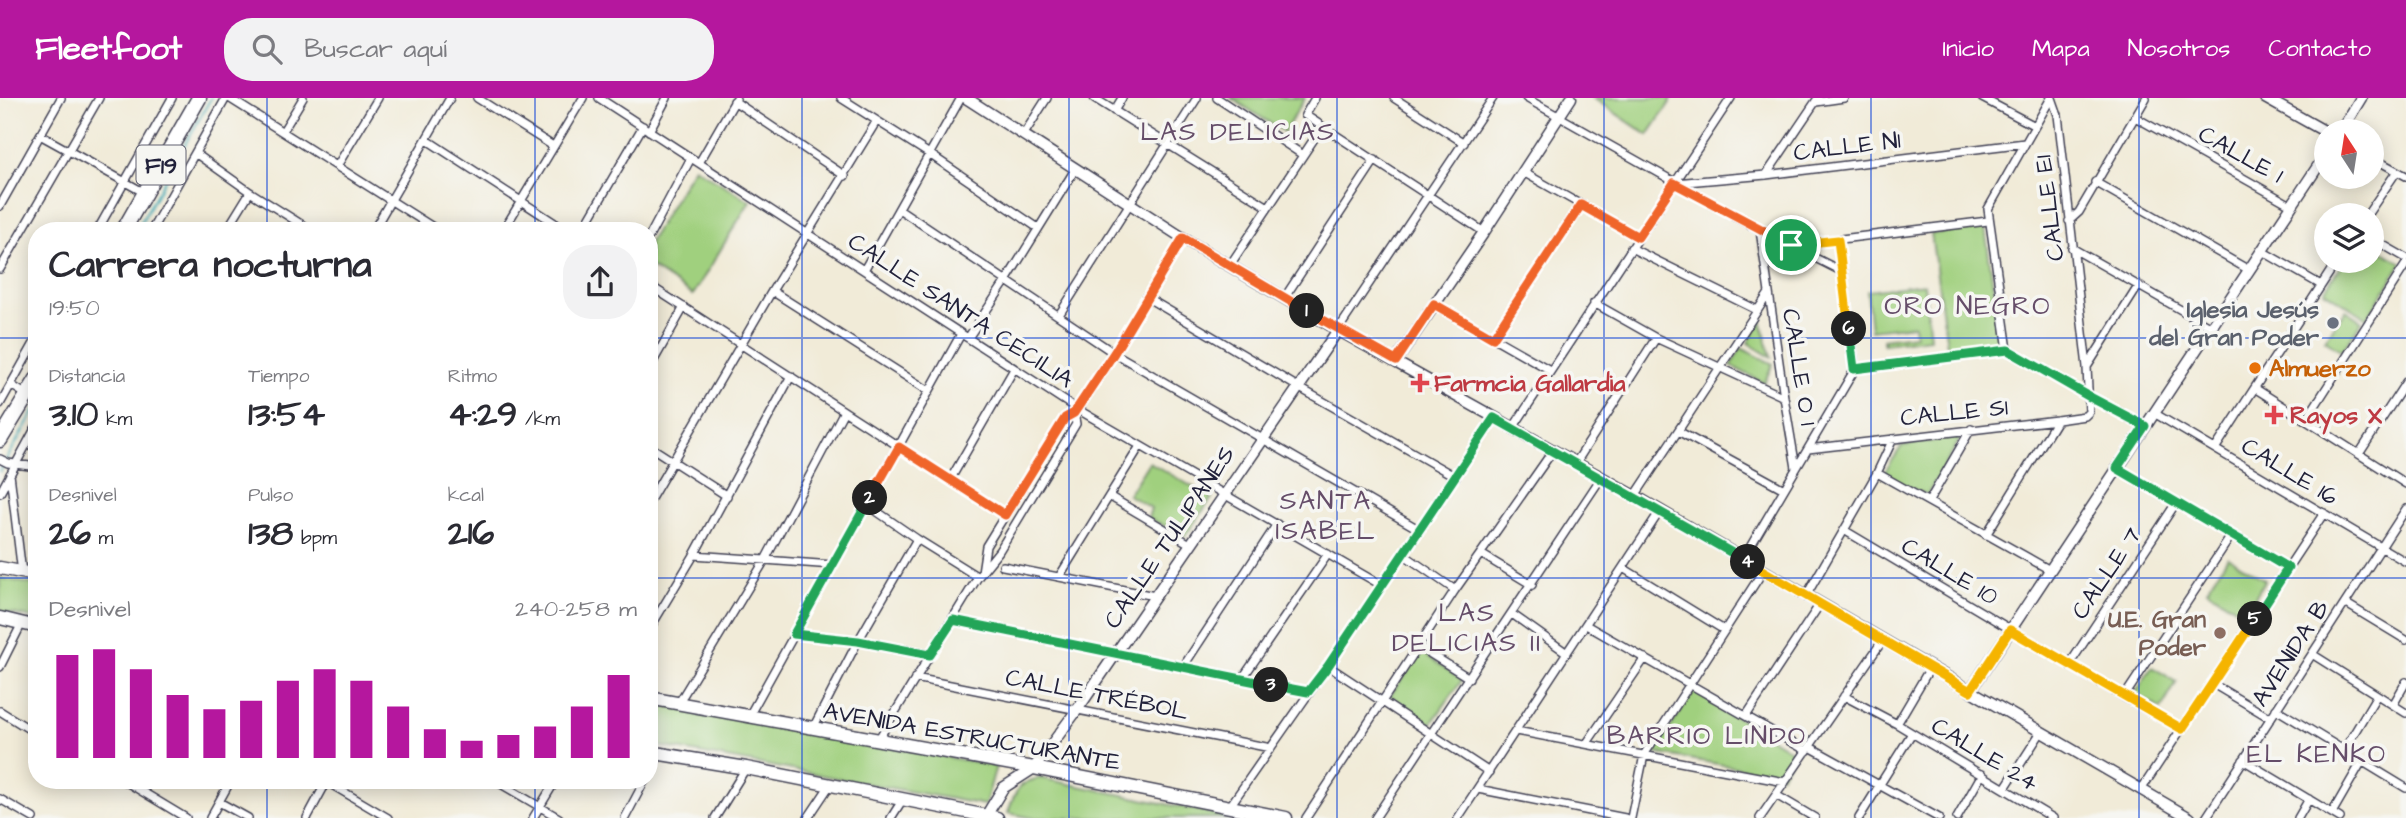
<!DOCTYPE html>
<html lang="es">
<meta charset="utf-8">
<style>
:root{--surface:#fff;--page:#f2f2f3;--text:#2b2b33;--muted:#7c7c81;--accent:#b5179e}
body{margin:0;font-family:"Architects Daughter",sans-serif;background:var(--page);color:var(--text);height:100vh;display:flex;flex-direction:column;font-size:26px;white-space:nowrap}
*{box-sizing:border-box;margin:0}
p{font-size:23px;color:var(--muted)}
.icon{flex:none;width:38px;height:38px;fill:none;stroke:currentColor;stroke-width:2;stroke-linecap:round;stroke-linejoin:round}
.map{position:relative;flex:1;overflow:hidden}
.side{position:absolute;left:28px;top:124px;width:630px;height:567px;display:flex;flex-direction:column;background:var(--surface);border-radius:28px;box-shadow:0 4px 18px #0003}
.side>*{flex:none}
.needle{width:46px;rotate:348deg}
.buttons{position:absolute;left:2314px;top:21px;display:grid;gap:14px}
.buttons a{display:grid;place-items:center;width:70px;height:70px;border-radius:50%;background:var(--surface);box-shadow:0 4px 18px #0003;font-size:35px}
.pin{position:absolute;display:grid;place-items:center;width:60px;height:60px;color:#fff;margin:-30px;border:4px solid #fff;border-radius:50%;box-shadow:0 2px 7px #0007}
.km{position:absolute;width:35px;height:35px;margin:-18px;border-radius:50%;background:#222;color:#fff;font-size:19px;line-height:35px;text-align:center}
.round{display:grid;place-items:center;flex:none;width:74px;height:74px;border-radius:28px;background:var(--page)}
.headline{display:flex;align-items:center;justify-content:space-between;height:119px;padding:0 21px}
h1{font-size:38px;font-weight:800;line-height:52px}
.metrics{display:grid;grid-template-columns:repeat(3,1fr);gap:10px;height:119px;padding:7px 21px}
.metrics div{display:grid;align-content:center}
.metrics b{font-size:35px;font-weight:800}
.metrics small{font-size:19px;font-weight:400}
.metrics p{font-size:19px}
.chart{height:196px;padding:14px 21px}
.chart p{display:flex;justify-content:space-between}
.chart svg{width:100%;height:126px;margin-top:7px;stroke:var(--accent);stroke-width:6}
header{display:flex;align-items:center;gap:42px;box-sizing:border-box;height:98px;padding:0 35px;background:var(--accent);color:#fff}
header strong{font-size:33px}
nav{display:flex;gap:38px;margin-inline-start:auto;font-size:24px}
.search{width:490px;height:63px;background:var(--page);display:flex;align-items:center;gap:18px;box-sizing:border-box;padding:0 24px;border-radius:28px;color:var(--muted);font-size:26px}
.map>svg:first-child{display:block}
.green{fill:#a0d07e;stroke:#61795c;stroke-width:2}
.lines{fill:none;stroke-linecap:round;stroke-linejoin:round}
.stream{stroke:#3babb8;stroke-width:2.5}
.street-casing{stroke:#414053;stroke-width:10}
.secondary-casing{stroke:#414053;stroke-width:13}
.primary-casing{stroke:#414053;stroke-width:15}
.highway-casing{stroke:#414053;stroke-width:17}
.street{stroke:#fff;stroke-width:7}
.secondary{stroke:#fff;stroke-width:10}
.primary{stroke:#fff;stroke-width:12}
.highway{stroke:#fff;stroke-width:14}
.split-1-casing{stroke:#fff;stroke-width:14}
.split-2-casing{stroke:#fff;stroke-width:14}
.split-3-casing{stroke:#fff;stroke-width:14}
.split-4-casing{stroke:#fff;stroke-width:14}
.split-5-casing{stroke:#fff;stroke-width:14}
.split-6-casing{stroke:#fff;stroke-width:14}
.split-7-casing{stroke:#fff;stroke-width:14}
.split-1{stroke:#f0652b;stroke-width:9}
.split-2{stroke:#f0652b;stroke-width:9}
.split-3{stroke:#22a559;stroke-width:9}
.split-4{stroke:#22a559;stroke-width:9}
.split-5{stroke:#f5b400;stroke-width:9}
.split-6{stroke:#22a559;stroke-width:9}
.split-7{stroke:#f5b400;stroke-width:9}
.grid{fill:none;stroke:#1d4ed8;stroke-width:2;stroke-opacity:0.55}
.worship-dot{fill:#6b7280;stroke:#f6f6f2;stroke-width:2.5}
.food-dot{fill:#e8710a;stroke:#f6f6f2;stroke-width:2.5}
.health-dot{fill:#e0444e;stroke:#f6f6f2;stroke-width:2.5}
.education-dot{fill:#8d6e63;stroke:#f6f6f2;stroke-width:2.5}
.labels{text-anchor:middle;stroke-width:7;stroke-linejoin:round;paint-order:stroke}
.shield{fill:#f6f6f2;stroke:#626272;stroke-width:2}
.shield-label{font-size:23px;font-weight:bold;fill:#22223b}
.street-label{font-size:24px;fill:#22223b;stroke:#f6f6f2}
.worship-label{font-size:24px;font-weight:bold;fill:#5b616d;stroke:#f6f6f2;text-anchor:end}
.food-label{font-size:24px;font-weight:bold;fill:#c56008;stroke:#f6f6f2;text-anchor:start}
.health-label{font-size:24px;font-weight:bold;fill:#be3a42;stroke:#f6f6f2;text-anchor:start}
.education-label{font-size:24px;font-weight:bold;fill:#785e54;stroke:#f6f6f2;text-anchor:end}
.neighbourhood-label{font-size:26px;letter-spacing:2px;fill:#654d69;stroke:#f6f6f2}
</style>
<header>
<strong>Fleetfoot</strong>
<div class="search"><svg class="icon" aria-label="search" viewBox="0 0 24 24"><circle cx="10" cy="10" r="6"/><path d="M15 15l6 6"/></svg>Buscar aquí</div>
<nav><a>Inicio</a><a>Mapa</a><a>Nosotros</a><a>Contacto</a></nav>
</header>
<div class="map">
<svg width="2406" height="720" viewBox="0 0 2406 720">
<rect width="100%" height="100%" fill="#f6f6f2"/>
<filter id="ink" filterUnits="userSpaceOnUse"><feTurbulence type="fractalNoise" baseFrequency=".0143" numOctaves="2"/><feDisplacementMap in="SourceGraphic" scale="14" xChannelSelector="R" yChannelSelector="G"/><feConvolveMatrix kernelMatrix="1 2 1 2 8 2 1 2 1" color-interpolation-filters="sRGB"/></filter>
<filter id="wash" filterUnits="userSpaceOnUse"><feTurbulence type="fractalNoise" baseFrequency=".00686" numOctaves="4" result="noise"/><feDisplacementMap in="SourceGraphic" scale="28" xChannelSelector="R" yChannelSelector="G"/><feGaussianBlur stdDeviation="1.57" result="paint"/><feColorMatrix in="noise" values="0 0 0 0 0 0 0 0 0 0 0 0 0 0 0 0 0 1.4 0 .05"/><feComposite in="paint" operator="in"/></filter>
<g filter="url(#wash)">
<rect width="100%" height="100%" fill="#f1ebd8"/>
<path class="green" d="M1231 0H1305L1284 34Z
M1593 0H1673L1648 37Z
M694 69 750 103 693 197 649 168V144Z
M1985 129 2001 246 1948 254 1931 136Z
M2371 147 2402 165 2367 220 2324 193 2344 163H2371Z
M1924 186 1930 240 1883 246V241L1915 237 1914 227 1871 232 1867 193Z
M2345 212 2362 223 2342 253 2325 242Z
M1761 222 1771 259 1748 245Z
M1741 250 1773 266 1764 285 1731 268Z
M1962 338 1927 397 1882 378 1902 348Z
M1149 364 1212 400 1185 438 1148 420 1151 410 1128 397Z
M2228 459 2265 482 2245 516 2207 492Z
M0 480 37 487V521L0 513Z
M1421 554 1462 582 1431 626 1390 598Z
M2152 569 2177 584 2161 611 2135 596Z
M1694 593 1795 655 1781 677 1654 655Z
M649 605 996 668 985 707 649 646Z
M1040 680 1234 720H1033L1008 715C1016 693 1016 685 1040 680Z"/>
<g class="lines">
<path class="stream" d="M136 133 211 0
M0 373 37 308"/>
</g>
</g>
<g filter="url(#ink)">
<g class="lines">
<defs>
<path id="street" d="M229 0 439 133
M477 0 553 48
M599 0 1077 311 1381 487
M841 0 931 57 1038 130
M1094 0 1268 109
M1217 0 1303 57
M1315 0 1305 17 1484 134
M1394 0 1464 45
M1526 0 1760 132 1841 173
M1982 0 2035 28
M734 3 845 78
M1816 4 1844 0
M1114 13 1122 0
M2135 19 2291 107
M283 33 303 0
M649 33 667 0
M1024 36 1047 0
M40 37 145 95
M427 42 567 133
M195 55 250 94 312 133
M2371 59 2406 78
M699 65 736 1
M337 68 378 0
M1523 74 1638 139
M1766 77 1818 0
M2095 84 2249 172
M1675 85 1766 77 2025 45
M0 108 61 0
M899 111 1114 255 1420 432
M2367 117 2397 73
M2069 123 2079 114 2146 0
M1760 132 1784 299 1796 370
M97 133 172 0
M151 133 226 0
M226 133 250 94
M373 133 450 0
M503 133 583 0
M582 133 643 28
M649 139 691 60
M2371 140 2406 160
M1838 142 1855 271
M1792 147 1988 123
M1631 150 1757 212
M2072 150 2211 229
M2262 153 2321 187
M1230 167 1322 29
M0 171 99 0
M864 172 961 0
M649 187 1005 417
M772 193 929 293
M1146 199 1298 289 1456 379
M1285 199 1375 62
M1594 205 1656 240 1784 299
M1434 206 1550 272
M1059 217 1197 0
M1338 232 1493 0
M968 240 1006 183 1076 70
M1493 240 1581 107
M2008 252 1988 111 2051 0
M2008 252 2090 299 2145 328
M2087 269 2139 187
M649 271 684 209
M1855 271 2008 252
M11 287 27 297
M2256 291 2406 386
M0 306 37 240
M2154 315 2406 464
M2306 322 2406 166
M1513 330 1731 0
M1678 333 1784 391
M649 348 727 398
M1808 351 2057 322 2085 318 2089 314 2087 269 2058 17 2052 0
M2215 351 2337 163
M2359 356 2406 284
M0 361 8 365 37 369
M1575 366 1656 240
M2117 370 2288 470
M1877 375 2050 472
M10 376 22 475
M950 382 1014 271
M0 395 37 327
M1109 398 1190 446
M1635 398 1769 195
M1929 403 1971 331
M649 404 772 193 876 24
M866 406 917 441 978 479
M1844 432 2124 599 2182 631
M1986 437 2057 322
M1403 456 1455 492
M1481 456 1532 487
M694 457 833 467
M1743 461 1855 271
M1003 468 1155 498
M1623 470 1724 532
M982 474 986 448 1065 320 1074 315 1114 255 1183 140
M31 476 37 467
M1059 479 1140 348
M1806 498 1877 375 1893 341
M2345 505 2406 542
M1512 516 1567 555
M953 522 1308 594
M1586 527 1807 653
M649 532 694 457 791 278
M794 536 858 543 930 557
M1418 548 1469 580
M2312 556 2406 615
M2069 567 2176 405
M1328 568 1489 674
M0 569 22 525
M1183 569 1277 426
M915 580 1271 650
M1242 581 1328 456
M2213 586 2270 620
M1844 598 1897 626 1930 570
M2124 599 2231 438
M678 606 765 462 844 313
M2393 607 2406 584
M2276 611 2406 690
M0 613 37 636
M749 618 961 236
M1746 618 1820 506
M1897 626 2053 720
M813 630 858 543 917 441
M1516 633 1785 684
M878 642 978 479 999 453 1076 326 1074 315
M1587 645 1645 560
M1810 649 1939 720
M2344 652 2377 597
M2243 662 2340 720
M649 675 659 656
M123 682 186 720
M494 682 559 720
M327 684 388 720
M2005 690 2041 634
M1478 691 1625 720
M2141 692 2324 415
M1776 697 1815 720
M0 701 33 720
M219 704 248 720
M1230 708 1328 568 1494 320
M2332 715 2362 663
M210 720 231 682
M307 720 327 683
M533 720 556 682
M625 720 645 682
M715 720 746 670
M808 720 830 687
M891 720 903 701
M1306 720 1455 492 1552 354
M1375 720 1601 380
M1458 720 1660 413
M1631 720 1644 657 1763 473
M1760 720 1883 542
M1859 720 1912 635
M1957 720 1982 676
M2206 720 2406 411
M2298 720 2309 701"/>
<path id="secondary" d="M966 0 1183 140 1338 232 1635 398 2190 720
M2265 0 2326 34
M2341 33 2361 0
M1396 263 1484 134 1571 0
M1970 593 2326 56
M986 718 1003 690 1034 670 1077 612 1338 232"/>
<path id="primary" d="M0 470 37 477
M0 520 37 529
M649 600 1034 670 1286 720
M649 654 746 670 997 720"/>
<path id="highway" d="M123 133 199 0
M0 342 37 281"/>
</defs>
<use href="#street" class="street-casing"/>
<use href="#secondary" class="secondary-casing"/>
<use href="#primary" class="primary-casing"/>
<use href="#highway" class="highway-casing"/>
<use href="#street" class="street"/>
<use href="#secondary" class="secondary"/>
<use href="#primary" class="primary"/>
<use href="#highway" class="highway"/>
</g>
</g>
<g class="lines" filter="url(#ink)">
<defs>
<path id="split-1" d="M1307 213 1396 263 1434 206 1493 240 1581 107 1638 139 1674 85 1791 147"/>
<path id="split-2" d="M870 400 899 349 1005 417 1065 320 1074 315 1114 255 1183 140 1307 213"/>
<path id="split-3" d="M870 400 794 536 858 543 930 557 953 522 1271 587"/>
<path id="split-4" d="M1271 587 1308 594 1328 568 1494 320 1748 464"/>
<path id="split-5" d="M1748 464 1970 593 2010 532 2182 631 2255 521"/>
<path id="split-6" d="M1849 231 1854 271 2008 252 2090 299 2145 328 2117 370 2288 470 2255 521"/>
<path id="split-7" d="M1791 147 1838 142 1849 231"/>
</defs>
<use href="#split-1" class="split-1-casing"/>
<use href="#split-2" class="split-2-casing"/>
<use href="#split-3" class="split-3-casing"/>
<use href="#split-4" class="split-4-casing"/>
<use href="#split-5" class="split-5-casing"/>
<use href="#split-6" class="split-6-casing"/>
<use href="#split-7" class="split-7-casing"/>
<use href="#split-1" class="split-1"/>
<use href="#split-2" class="split-2"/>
<use href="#split-3" class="split-3"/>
<use href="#split-4" class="split-4"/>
<use href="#split-5" class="split-5"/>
<use href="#split-6" class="split-6"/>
<use href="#split-7" class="split-7"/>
</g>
<path class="grid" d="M267 0V133M535 0V133M802 0V720M1069 0V720M1337 0V720M1604 0V720M1871 0V720M2139 0V720M0 240H37M649 240H2406M0 480H37M649 480H2406M267 682V720M535 682V720"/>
<circle class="worship-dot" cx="2333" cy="225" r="7"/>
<circle class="food-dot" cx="2255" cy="270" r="7"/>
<g class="health-dot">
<path d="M1416.5 274.5h7v7h7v7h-7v7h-7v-7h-7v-7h7z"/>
<path d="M2270.5 306.5h7v7h7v7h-7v7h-7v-7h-7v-7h7z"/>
</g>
<circle class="education-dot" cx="2220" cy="535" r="7"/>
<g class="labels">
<rect class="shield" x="136.5" y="47.5" width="49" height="39" rx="5"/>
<g class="shield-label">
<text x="161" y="75">F19</text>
</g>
<g class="street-label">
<text transform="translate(1847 48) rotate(-7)" y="8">CALLE N1</text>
<text transform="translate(2241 56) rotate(29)" y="8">CALLE 1</text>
<text transform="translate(2049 110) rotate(-97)" y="8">CALLE E1</text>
<text transform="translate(961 212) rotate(33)" y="8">CALLE SANTA CECILIA</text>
<text transform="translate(1800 269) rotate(81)" y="8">CALLE O 1</text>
<text transform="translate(1954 314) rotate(-6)" y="8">CALLE S1</text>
<text transform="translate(2290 373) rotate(31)" y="8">CALLE 16</text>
<text transform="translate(1169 439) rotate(-56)" y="8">CALLE TULIPANES</text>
<text transform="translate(1950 473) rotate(31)" y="8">CALLE 10</text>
<text transform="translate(2106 475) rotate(-56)" y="8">CALLE 7</text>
<text transform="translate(2290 555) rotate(-57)" y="8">AVENIDA B</text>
<text transform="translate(1097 596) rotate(11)" y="8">CALLE TRÉBOL</text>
<text transform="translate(972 638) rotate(10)" y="8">AVENIDA ESTRUCTURANTE</text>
<text transform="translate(1985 656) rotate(31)" y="8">CALLE 24</text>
</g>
<g class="worship-label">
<text x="2319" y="219">Iglesia Jesús<tspan x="2319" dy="28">del Gran Poder</tspan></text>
</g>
<g class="food-label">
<text x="2269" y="278">Almuerzo</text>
</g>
<g class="health-label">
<text x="1434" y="293">Farmcia Gallardia</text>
<text x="2290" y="325">Rayos X</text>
</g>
<g class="education-label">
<text x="2206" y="529">U.E. Gran<tspan x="2206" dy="28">Poder</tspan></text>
</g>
<g class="neighbourhood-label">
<text x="1238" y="42">LAS DELICIAS</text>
<text x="1968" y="216">ORO NEGRO</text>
<text x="1326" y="411">SANTA<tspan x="1326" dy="30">ISABEL</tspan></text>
<text x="1467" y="523">LAS<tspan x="1467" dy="30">DELICIAS II</tspan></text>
<text x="1707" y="646">BARRIO LINDO</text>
<text x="2317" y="664">EL KENKO</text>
</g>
</g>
</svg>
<div class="buttons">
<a><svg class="needle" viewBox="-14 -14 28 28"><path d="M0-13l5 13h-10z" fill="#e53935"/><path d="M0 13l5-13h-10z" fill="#7c7c81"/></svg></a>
<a><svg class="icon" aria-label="layers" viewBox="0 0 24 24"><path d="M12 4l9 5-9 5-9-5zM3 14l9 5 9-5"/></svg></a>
</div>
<div class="pin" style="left:1791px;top:147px;background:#1e9e55"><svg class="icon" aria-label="arrive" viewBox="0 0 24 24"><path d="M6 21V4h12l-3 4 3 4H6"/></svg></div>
<b class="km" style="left:1307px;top:213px">1</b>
<b class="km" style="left:870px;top:400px">2</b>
<b class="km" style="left:1271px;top:587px">3</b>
<b class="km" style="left:1748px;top:464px">4</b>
<b class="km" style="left:2255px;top:521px">5</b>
<b class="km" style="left:1849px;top:231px">6</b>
<section class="side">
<div class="headline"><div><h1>Carrera nocturna</h1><p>19:50</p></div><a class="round"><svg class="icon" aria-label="share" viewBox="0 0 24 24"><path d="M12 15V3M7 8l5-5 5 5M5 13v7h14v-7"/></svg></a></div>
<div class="metrics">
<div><p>Distancia</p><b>3.10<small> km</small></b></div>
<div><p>Tiempo</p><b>13:54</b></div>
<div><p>Ritmo</p><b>4:29<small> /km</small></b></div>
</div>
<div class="metrics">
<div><p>Desnivel</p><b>26<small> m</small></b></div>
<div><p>Pulso</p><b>138<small> bpm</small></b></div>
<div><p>kcal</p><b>216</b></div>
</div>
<div class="chart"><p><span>Desnivel</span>240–258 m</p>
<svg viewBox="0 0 160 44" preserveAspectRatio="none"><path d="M5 44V8M15 44V6M25 44V13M35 44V22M45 44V27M55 44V24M65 44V17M75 44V13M85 44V17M95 44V26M105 44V34M115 44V38M125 44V36M135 44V33M145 44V26M155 44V15"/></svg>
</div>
</section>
</div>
